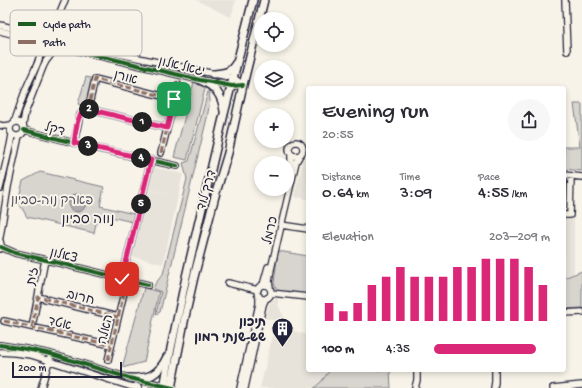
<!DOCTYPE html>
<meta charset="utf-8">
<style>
:root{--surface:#fff;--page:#f7f7f7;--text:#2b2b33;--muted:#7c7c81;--accent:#db2777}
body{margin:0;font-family:"Gochi Hand","Playpen Sans Hebrew",sans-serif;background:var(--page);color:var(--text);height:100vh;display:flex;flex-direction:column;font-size:15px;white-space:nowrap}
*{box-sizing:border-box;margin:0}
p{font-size:13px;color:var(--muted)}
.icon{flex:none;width:22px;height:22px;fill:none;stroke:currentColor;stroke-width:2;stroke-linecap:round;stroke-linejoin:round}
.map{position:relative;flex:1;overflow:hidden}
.panel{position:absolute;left:306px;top:86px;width:260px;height:286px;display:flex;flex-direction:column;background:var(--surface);border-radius:4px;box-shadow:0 2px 6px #0003}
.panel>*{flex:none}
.fabs{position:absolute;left:254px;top:12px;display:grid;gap:8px}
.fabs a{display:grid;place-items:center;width:40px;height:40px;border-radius:50%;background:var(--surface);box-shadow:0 2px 6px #0003;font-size:20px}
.scale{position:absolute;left:12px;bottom:10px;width:110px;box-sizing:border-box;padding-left:4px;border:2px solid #22223b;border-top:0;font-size:11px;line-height:14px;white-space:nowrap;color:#22223b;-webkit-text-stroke:3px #f7f3e8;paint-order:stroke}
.pin{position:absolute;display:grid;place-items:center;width:34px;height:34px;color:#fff;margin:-17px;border-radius:8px;box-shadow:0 2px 6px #0006}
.km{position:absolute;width:20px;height:20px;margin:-10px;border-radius:50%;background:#222;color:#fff;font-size:11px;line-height:20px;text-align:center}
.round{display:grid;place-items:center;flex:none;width:42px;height:42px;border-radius:21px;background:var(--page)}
.summary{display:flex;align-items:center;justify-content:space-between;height:68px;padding:0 16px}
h1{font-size:22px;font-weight:600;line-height:30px}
.stats{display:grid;grid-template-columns:repeat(3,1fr);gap:6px;height:68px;padding:4px 16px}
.stats div{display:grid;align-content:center}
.stats b{font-size:17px;font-weight:600}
.stats small{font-size:11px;font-weight:400}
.stats p{font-size:11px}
.chart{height:112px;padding:8px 16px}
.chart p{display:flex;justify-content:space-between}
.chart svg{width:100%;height:72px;margin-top:4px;stroke:var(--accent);stroke-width:6}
ul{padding:0 16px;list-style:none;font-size:13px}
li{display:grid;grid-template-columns:64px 48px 1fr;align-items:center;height:30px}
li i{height:10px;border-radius:5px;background:var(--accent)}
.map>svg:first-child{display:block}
.built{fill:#e7e3db}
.green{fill:#d8d5cf;stroke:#7d7c85}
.water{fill:#aeabad;stroke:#76747f}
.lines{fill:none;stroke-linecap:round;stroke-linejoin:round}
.minor-casing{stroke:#22223b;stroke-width:8}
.major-casing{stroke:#22223b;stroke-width:10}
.minor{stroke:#f7f3e8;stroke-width:5.5}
.major{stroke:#f7f3e8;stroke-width:7}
.quiet{stroke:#8d6e63;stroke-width:3;stroke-dasharray:6 3;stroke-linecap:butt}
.cycleway-casing{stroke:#f7f3e8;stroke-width:6}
.cycleway{stroke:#1b5e20;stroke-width:4}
.route-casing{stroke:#fff;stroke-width:8}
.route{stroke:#db2777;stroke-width:5}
.labels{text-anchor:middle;stroke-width:4;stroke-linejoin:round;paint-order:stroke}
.street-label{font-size:13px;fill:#22223b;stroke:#f7f3e8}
.park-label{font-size:13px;fill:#504f60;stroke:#f7f3e8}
.poi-label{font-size:13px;font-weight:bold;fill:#22223b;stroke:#f7f3e8;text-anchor:end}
.neighbourhood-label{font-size:14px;fill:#22223b;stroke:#f7f3e8}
.key{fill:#f7f3e8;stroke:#b7b4b4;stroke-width:1}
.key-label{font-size:11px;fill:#22223b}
</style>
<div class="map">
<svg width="582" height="388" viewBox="0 0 582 388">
<rect width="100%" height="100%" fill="#f7f3e8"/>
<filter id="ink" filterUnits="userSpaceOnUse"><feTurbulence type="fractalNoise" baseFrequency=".025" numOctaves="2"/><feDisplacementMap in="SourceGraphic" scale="8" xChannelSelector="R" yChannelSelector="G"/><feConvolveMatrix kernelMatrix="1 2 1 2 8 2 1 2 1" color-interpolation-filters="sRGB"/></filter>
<g filter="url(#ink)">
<path class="built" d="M196 0H236L231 17 226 15Z
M307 158H308V199L295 197 303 160Z
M152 167 183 174 178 196 147 189Z
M564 180H574V274L564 278Z
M145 189 178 196 163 264 130 256Z
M278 298V305L290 330 308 335V370H330L321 382 314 388H260L276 321 265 318 269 305 271 301Z"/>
<path class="green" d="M86 77 94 79 87 107 78 104Z
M194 82 206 85 187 160 174 157Z
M209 88 210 101 207 118 160 312 156 314 161 292 153 289 155 284 163 274 187 179 183 163 189 161Z
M574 104H582V171L564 169V147H580Z
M40 172 104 187 100 206 138 215 137 223 98 214 94 233 27 217 18 201 23 181Z
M278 251 308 256V294L277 291 274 283Z
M582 271V308L564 309V278Z
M144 288 159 292 144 362 122 368Z
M330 370H390L391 388H314L321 382Z"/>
<path class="water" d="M68 203a9 9 0 1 1 18 0a9 9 0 1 1-18 0Z"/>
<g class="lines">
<defs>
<path id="minor" d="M565 0 567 51
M57 18 58 30 60 36
M0 25 32 33 45 34
M0 31 35 40 41 43
M46 33C56 24 60 12 65 0
M61 39 76 45 234 78 243 85
M58 51C68 38 57 31 45 34 41 38 40 42 41 47 49 54 52 51 61 50 66 50 71 50 75 50L200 80 232 86 243 85
M88 109 95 79 174 99
M88 109 167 128
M10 129a7 7 0 1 1 14 0a7 7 0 1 1-14 0Z
M14 123C19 109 23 95 29 82 34 70 41 60 41 47
M0 125 3 126 11 125
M23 125 25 113 43 67 46 61 53 52
M24 130 86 146 177 166
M289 149a7 7 0 1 1 14 0a7 7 0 1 1-14 0Z
M74 143 80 115 85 109H88
M161 153 178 85
M564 175 582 177
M287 183 291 163V154
M0 188 10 146 12 135
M564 215H570L571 176
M281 225 308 229
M0 237 8 187 19 136
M0 241 1 245 0 249
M1 247 15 253 59 263 148 285
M122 279 151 160
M228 283 258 290
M263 285 268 267
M257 292a7 7 0 1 1 14 0a7 7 0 1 1-14 0Z
M270 287 269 282 271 269 296 162 300 155
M271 293 308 297
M38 297 118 317
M564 313 582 312
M4 321 111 345
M32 327 45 260
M0 345 26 349 51 354 129 378 167 386
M0 352 15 353 31 355 129 386 139 388
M108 360 127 280
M41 388 50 358
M240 388 259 304V296
M245 388 263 305 265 300 267 298
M415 388 417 380V370
M494 388 495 382V370
M553 388 582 385"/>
<path id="major" d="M213 74C225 73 230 73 236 63
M200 80C215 86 222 95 224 111
M129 378C148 379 158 376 167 357
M136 387 138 388
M164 388 171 348 186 277 224 114 253 0
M171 388 185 317 194 277 215 196 228 153 243 85 264 0"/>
</defs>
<use href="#minor" class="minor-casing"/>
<use href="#major" class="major-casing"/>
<use href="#minor" class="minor"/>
<use href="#major" class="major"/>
<path class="quiet" d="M167 128 88 109 95 79 174 99
M161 153 178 85
M4 321 111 345
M32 327 38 297 118 317
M108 360 127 280"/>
<defs>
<path id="cycleway" d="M58 51C68 38 57 31 45 34 41 38 40 42 41 47 49 54 52 51 61 50 66 50 71 50 75 50L200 80 232 86 243 85
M24 130 86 146 177 166
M1 247 15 253 59 263 148 285
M0 345 26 349 51 354 129 378 173 388"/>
</defs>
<use href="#cycleway" class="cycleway-casing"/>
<use href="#cycleway" class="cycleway"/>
</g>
</g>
<g class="lines" filter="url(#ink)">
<defs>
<path id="route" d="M122 279 151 160 74 143C76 132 76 117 85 109H88L167 128 174 99"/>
</defs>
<use href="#route" class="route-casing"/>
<use href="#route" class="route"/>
</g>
<defs>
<symbol id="building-pin" viewBox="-11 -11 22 30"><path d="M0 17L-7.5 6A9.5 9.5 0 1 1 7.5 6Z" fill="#22223b" stroke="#f7f3e8"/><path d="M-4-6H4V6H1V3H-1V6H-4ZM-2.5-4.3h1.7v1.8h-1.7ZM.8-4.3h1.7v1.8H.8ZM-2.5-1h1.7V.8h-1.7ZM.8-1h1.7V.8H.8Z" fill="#fff"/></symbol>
</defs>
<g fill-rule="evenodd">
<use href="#building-pin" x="270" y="316" width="25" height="34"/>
</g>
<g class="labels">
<g class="street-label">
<text transform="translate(182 65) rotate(13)" y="5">יגאל אלון</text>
<text transform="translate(126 76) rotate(14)" y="5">אורן</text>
<text transform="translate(55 128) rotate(14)" y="5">דקל</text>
<text transform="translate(205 190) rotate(-74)" y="5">דרך לוד</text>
<text transform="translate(269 230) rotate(-77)" y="5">כרמל</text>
<text transform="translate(64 254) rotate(13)" y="5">צאלון</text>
<text transform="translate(31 276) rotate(-79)" y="5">זית</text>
<text transform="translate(81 296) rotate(14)" y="5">חרוב</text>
<text transform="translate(60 322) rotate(13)" y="5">אטד</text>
<text transform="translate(104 329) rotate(-76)" y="5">האלה</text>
</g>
<g class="park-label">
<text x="52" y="204">פארק נוה-סביון</text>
</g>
<g class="poi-label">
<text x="266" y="326">תיכון<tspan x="266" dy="15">שש-שנתי רמון</tspan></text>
</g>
<g class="neighbourhood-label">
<text x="88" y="223">נווה סביון</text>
</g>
</g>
<rect x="10" y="10" width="132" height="46" rx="6" class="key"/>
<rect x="18" y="22" width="18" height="4" fill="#1b5e20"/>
<rect x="18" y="40" width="18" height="4" fill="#8d6e63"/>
<g class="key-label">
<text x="43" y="28">Cycle path</text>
<text x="43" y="46">Path</text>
</g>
</svg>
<div class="fabs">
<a><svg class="icon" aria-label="locate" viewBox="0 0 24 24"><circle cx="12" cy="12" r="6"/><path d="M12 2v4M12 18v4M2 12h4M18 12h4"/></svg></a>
<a><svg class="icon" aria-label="layers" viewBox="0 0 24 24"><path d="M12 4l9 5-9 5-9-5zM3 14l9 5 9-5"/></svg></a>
<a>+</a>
<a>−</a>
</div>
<div class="scale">200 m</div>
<div class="pin" style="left:174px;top:99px;background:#1e9e55"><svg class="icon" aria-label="arrive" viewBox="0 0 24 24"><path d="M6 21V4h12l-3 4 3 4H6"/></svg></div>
<div class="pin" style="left:122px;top:279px;background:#d93025"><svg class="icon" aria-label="check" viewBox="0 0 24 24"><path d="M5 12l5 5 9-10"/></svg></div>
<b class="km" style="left:142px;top:122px">1</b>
<b class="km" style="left:89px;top:109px">2</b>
<b class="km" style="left:88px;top:146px">3</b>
<b class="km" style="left:141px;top:158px">4</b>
<b class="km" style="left:141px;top:204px">5</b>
<section class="panel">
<div class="summary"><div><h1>Evening run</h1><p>20:55</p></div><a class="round"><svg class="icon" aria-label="share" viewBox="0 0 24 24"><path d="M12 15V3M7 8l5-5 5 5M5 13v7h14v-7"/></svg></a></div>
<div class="stats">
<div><p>Distance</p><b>0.64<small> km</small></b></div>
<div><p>Time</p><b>3:09</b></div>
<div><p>Pace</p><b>4:55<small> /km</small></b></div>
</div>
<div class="chart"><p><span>Elevation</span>203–209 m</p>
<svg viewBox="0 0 160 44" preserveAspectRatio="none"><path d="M5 44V33M15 44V38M25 44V33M35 44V22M45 44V17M55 44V11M65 44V17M75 44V17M85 44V17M95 44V11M105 44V11M115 44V6M125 44V6M135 44V6M145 44V11M155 44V22"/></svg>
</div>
<ul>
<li><b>100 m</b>4:35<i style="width:88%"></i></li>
</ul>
</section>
</div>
